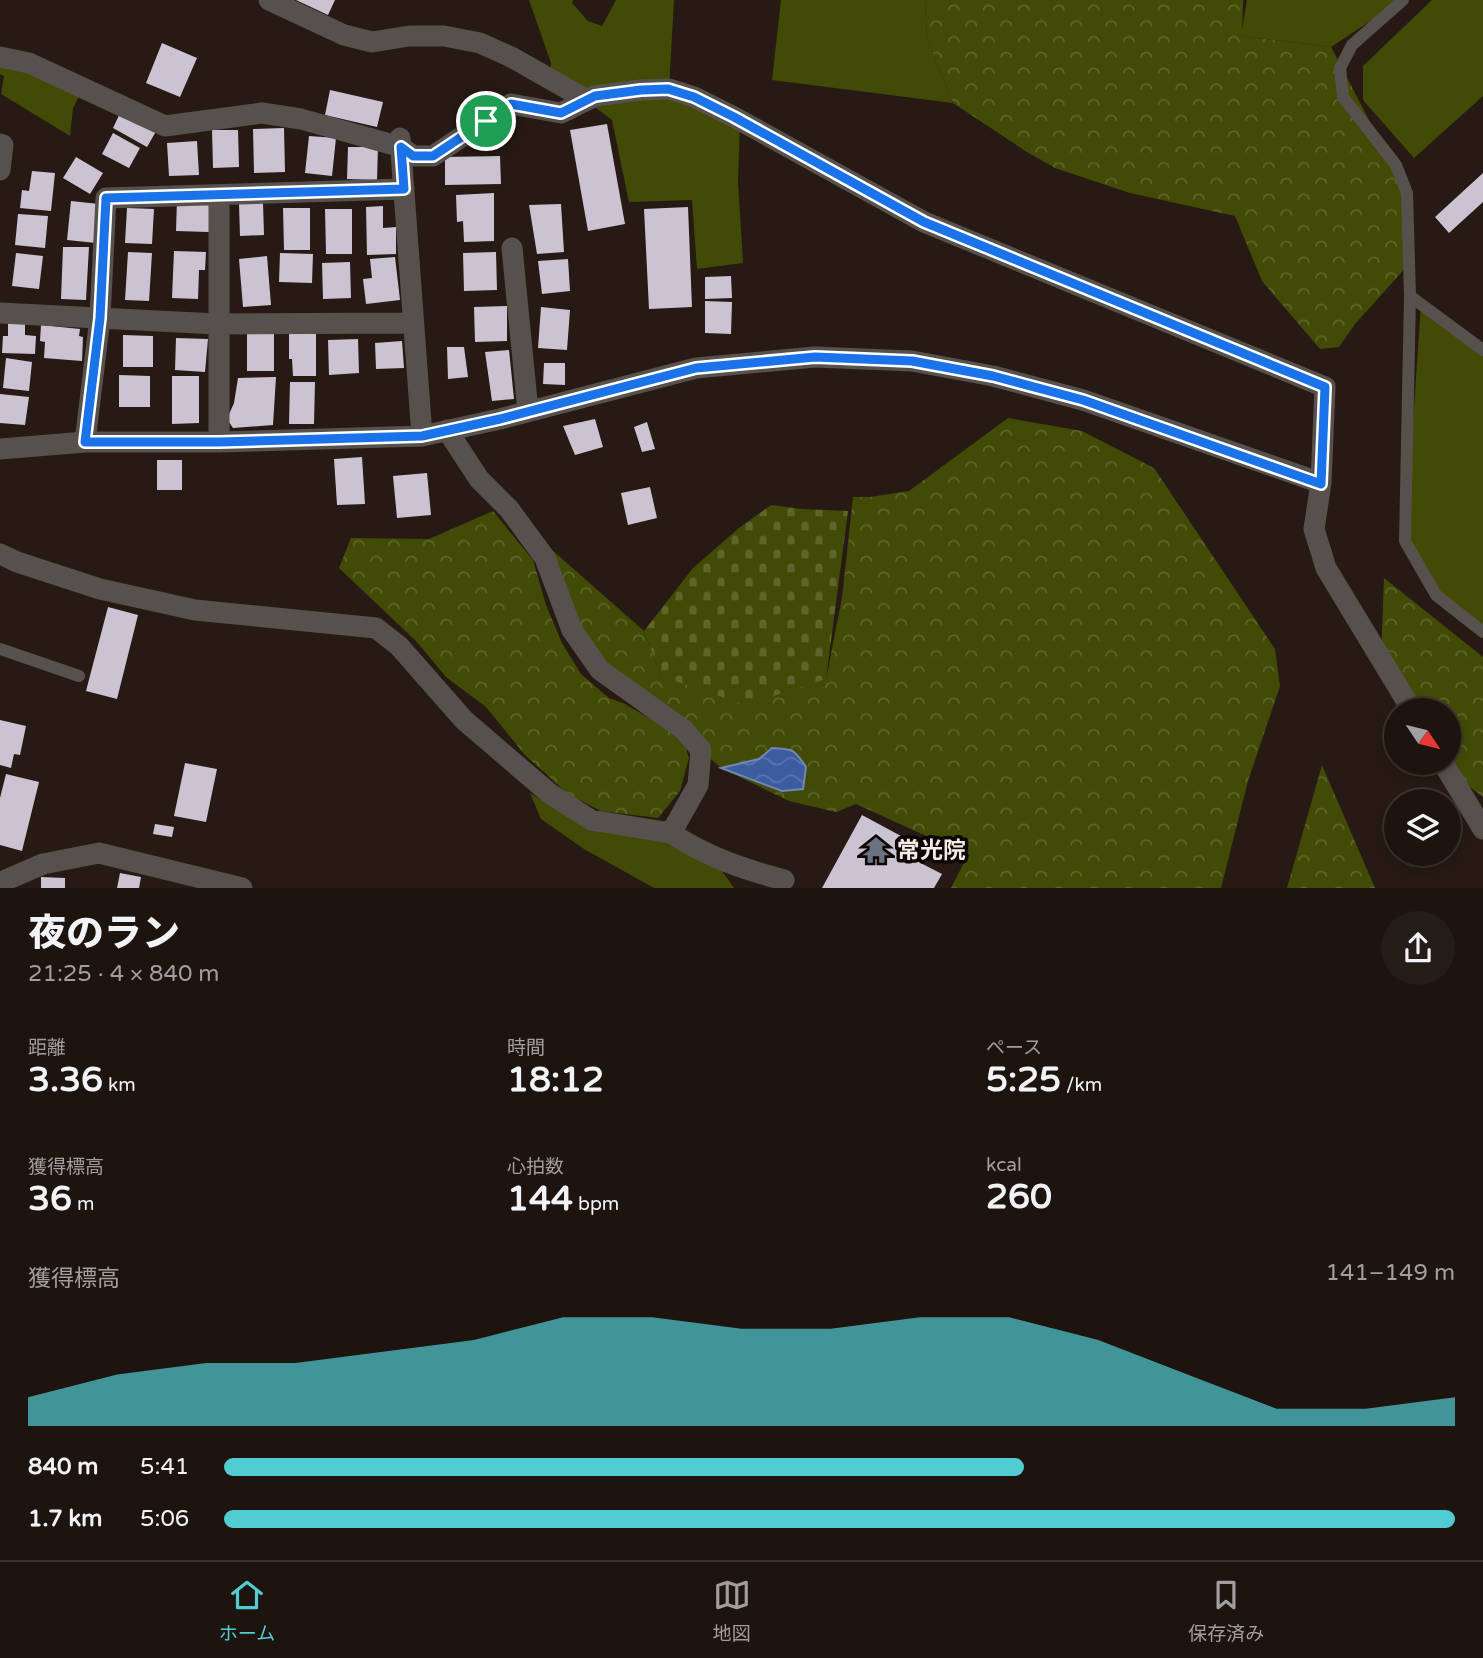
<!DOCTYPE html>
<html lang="ja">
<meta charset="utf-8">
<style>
:root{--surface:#1d140f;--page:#251d18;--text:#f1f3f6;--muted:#a09e9e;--line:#3b332f;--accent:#51ccd3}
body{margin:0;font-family:"Varela Round","Noto Sans JP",sans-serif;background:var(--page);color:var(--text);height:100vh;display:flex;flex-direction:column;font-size:26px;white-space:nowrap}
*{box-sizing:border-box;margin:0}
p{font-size:23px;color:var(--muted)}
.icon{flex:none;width:38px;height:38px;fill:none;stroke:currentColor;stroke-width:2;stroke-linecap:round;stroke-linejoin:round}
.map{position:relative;height:888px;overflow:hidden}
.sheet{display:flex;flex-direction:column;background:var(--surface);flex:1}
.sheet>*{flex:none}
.needle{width:46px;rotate:125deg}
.tools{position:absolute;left:1384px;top:698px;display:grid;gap:14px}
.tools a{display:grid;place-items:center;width:77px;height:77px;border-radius:50%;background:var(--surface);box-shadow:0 4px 10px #0003,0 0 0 2px var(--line);font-size:35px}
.pin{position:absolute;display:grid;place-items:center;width:60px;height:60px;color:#fff;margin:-30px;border:4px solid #fff;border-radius:50%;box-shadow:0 2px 7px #0007}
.round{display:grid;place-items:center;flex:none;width:74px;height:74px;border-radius:37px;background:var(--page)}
.overview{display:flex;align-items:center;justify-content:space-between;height:119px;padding:0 28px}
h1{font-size:38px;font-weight:800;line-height:52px}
.metrics{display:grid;grid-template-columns:repeat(3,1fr);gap:10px;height:119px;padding:7px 28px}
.metrics div{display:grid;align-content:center}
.metrics b{font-size:35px;font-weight:800}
.metrics small{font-size:19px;font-weight:400}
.metrics p{font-size:19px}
.chart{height:196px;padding:14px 28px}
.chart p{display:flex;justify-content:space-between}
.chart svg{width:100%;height:126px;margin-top:7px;fill:var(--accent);opacity:.7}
ul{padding:0 28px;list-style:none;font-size:23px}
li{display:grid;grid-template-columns:112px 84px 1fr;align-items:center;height:52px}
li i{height:18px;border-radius:9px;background:var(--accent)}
.menu{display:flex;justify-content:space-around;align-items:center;height:98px;border-top:2px solid var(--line);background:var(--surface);font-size:19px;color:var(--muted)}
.menu a{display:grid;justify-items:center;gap:4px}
.menu .selected{color:var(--accent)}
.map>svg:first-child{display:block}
.green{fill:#414b06}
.forest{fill:url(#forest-crowns)}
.cemetery{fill:url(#cemetery-stones)}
.water{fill:url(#water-waves);stroke:#7287b5;stroke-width:2}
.building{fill:#cbc3d2}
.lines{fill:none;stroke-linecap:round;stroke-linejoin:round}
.lane{stroke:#57514d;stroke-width:12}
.street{stroke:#57514d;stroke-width:21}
.route-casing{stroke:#fff;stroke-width:14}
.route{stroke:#1a73e8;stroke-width:9}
.labels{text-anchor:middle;stroke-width:7;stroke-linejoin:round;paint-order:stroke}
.poi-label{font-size:23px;font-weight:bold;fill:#f4ebe7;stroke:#0c0605;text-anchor:start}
</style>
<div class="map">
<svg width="1483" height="888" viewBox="0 0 1483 888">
<defs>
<pattern id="forest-crowns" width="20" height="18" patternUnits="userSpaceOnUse" patternTransform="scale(1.75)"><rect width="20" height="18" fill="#414b06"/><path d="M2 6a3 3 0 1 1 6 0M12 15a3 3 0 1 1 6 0" fill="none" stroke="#5d652a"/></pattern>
<pattern id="cemetery-stones" width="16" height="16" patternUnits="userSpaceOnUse" patternTransform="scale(1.75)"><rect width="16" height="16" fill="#414b06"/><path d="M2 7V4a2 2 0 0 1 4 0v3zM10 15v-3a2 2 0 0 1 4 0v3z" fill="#5d652a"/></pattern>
<pattern id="water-waves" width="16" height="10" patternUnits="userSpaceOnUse" patternTransform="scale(1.75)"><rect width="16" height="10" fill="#3b5c9f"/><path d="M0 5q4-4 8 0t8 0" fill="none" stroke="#5874ac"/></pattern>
</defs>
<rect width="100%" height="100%" fill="#271a14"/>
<path class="green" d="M529 0H573L572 3 588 21 602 26 616 0H674L669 89 740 122 738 181 743 263 697 269 692 200 629 202 612 120 550 73 551 63Z
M781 0H925L927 39 953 103 772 80Z
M1247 0H1402L1331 47 1241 36Z
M1432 0H1483V96L1414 158 1363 100V66Z
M0 59 80 94 73 108 70 136 1 94 4 76 0 74Z
M1421 304 1483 351V632L1436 595 1405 541Z
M530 793 577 822 658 831 720 868 734 888H654L584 849 541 819Z"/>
<path class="forest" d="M925 0H1243L1242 36 1331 47 1407 193 1409 264 1355 324 1339 347 1320 349 1262 281 1235 216 1130 193 1055 168 1027 152 953 103 927 39Z
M1008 418 1082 431 1154 468 1275 649 1280 686 1248 781 1221 888H951L968 855 856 804 836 812 789 801 721 768 594 656 543 542 644 631 661 676 826 679 842 598 853 497H870L909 491Z
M493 511 533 560 546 605 562 643 581 674 609 698 623 703 670 730 685 746 689 758 680 791 658 818 601 811 568 794 525 755 486 707 446 677 417 642 339 568 351 538 429 539Z
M1384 578 1483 657V797L1447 770 1449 710H1412L1381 660Z
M1322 765 1375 888H1287Z"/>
<path class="cemetery" d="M771 505 802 509 848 511 826 679 745 705 661 676 644 631 693 568 739 528Z"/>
<path class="water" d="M772 748C794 749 794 749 806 767L803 789 782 791 721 768 759 759Z"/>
<path class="building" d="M296 0H335L328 15Z
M162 43 197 58 180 97 146 83Z
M330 90 383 102 377 127 325 115Z
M123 107 158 128 147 147 113 128Z
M607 124 625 224 588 231 570 130Z
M284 128 285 172 254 173 253 129Z
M212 130H238L239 167 213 168Z
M113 133 140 148 129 168 102 154Z
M309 136 336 138 332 176 305 173Z
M197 141 199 175 169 176 167 143Z
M348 147H378L377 180 347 179Z
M500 156 501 184 445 185V157Z
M76 157 103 173 90 194 63 178Z
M32 171 55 173 51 211 20 208 22 190 29 191Z
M1483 173V202L1449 233 1435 217Z
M494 193V241L464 242 463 221 457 222 456 195Z
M177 200 210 201 209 232 176 231Z
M71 201 99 204 96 243 67 240Z
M263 203 264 235 240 236 239 204Z
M561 204 564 252 537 254 529 205Z
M383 206V228L396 227V254L367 255 366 207Z
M688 207 692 307 649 309 644 209Z
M127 208 154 209 152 244 125 243Z
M283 208H310V250H284Z
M325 209H352V254H326Z
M18 214 48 216 45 248 15 245Z
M63 247H89L86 300 61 299Z
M174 251 206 252 205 270H199L198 299 172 298Z
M128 252 152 253 149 301 125 300Z
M496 252 497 290 464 291 463 253Z
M16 253 43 256 39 289 12 286Z
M280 253 313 254 312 283 279 282Z
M267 256 271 305 243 307 239 259Z
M395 257 400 300 366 304 363 279 372 278 370 259Z
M568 259 570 291 542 294 538 261Z
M350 262 351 298 323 299 322 263Z
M731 276 732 298 705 299V277Z
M705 301 732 302 731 334 705 333Z
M507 306V341L475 342 474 307Z
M541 307 570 310 567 350 538 348Z
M8 323H25V335L36 336 35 354 2 353 3 336H8Z
M41 325 80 329 79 336 83 337 82 361 44 358 45 342 40 341Z
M247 328H274V371H247Z
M289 334H316V376H293L292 359H289Z
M123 335 153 336V367H123Z
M176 338 208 339 205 372 175 370Z
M358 339 359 373 329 375 328 340Z
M402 341 404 368 376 369 375 343Z
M447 347H464L468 377 448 379Z
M509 350 514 399 492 401 485 352Z
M6 358 32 362 29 391 3 388Z
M544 363H565V385L543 384Z
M119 375 150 376V407H119Z
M172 376H199V423L172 424Z
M276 377 273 425 233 428 227 419 234 403 238 378Z
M290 382H315L314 424H289Z
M0 394 29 397 25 425 0 423Z
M595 419 603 447 575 455 563 426Z
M647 422 655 449 642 452 634 427Z
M362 457 365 504 337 505 334 459Z
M157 460H182V490H157Z
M427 473 431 515 397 518 393 476Z
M650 487 657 518 628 525 621 493Z
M108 607 138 615 117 699 86 691Z
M0 720 26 726 20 755 14 754 11 768 0 765Z
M185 763 217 769 206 822 174 816Z
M6 774 39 782 22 851 0 845V798Z
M862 815 914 843 907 856 942 874 934 888H822Z
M155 824 174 827 172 837 153 834Z
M120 873 141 877 139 888H117Z
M41 877 65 878V888H41Z"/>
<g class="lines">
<path class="lane" d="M1403 0 1352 45 1340 68 1343 97 1396 165 1407 193 1410 296 1405 541 1436 595 1483 632
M1410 296 1483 350
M0 649 79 676"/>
<path class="street" d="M269 0 344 35 372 42 409 36H444L480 43 511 57 587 100
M0 57 29 63 165 126 262 113 301 119 401 147 413 156H433L511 104 561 113 595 96 641 90 669 89 694 97 734 117 924 222 1325 387 1321 483 1314 529 1326 568 1412 710
M400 138 422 436
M0 144 3 145 0 170
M512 248 528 411
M0 313 217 324 413 323
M85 442 100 318 106 198 404 189
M219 442V195
M0 449 85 442H219L422 436 500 419 696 368 815 357 912 361 993 376 1083 400 1321 483
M0 554 17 562 100 589 195 610 376 628 399 646 464 720 549 793 591 820 671 833 698 785 701 750 684 730 600 670 572 630 545 558 509 509 479 479 447 430
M1443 763 1483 829
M671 833C707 857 743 869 784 880
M0 886 6 880 43 864 99 853 242 888"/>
</g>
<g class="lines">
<defs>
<path id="route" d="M668 89 694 97 734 117 924 222 1325 387 1321 484 1083 400 993 376 912 361 815 357 696 368 500 419 422 436 219 442H85L100 318 106 198 404 189 401 147 413 156H433L511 104 561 113 595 96 641 90Z"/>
</defs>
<use href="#route" class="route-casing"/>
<use href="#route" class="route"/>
</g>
<defs>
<symbol id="temple-bare" viewBox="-9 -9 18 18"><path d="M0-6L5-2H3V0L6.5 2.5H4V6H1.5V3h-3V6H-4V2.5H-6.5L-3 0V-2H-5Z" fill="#6b7280" stroke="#0c0605" stroke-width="2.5" paint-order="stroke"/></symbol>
</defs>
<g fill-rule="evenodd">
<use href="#temple-bare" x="857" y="831" width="38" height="38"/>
</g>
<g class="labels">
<g class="poi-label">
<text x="897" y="858">常光院</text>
</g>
</g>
</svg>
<div class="tools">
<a><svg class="needle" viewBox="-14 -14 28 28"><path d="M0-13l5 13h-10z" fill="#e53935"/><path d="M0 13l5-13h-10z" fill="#a09e9e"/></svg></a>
<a><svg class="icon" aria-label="layers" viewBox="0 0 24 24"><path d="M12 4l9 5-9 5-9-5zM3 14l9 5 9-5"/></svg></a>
</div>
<div class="pin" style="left:486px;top:121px;background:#1e9e55"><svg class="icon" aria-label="arrive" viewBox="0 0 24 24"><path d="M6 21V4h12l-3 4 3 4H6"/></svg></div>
</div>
<section class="sheet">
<div class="overview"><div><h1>夜のラン</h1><p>21:25 · 4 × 840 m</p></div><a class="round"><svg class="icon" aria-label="share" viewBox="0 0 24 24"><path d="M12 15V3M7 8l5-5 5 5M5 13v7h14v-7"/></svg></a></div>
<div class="metrics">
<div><p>距離</p><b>3.36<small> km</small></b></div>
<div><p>時間</p><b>18:12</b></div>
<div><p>ペース</p><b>5:25<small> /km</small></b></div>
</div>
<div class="metrics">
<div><p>獲得標高</p><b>36<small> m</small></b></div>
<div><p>心拍数</p><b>144<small> bpm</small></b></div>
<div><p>kcal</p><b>260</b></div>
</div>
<div class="chart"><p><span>獲得標高</span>141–149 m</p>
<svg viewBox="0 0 160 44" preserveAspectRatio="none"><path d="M0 44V34L10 26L20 22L30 22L40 18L50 14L60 6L70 6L80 10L90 10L100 6L110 6L120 14L130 26L140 38L150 38L160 34V44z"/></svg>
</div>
<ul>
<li><b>840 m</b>5:41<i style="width:65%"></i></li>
<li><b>1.7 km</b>5:06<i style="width:100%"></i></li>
</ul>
</section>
<nav class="menu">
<a class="selected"><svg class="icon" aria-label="home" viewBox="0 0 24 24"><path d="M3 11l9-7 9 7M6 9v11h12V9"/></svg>ホーム</a>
<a><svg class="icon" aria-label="map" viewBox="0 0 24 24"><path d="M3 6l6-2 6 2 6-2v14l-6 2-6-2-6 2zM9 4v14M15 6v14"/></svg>地図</a>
<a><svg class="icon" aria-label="saved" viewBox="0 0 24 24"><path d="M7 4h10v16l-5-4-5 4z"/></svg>保存済み</a>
</nav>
